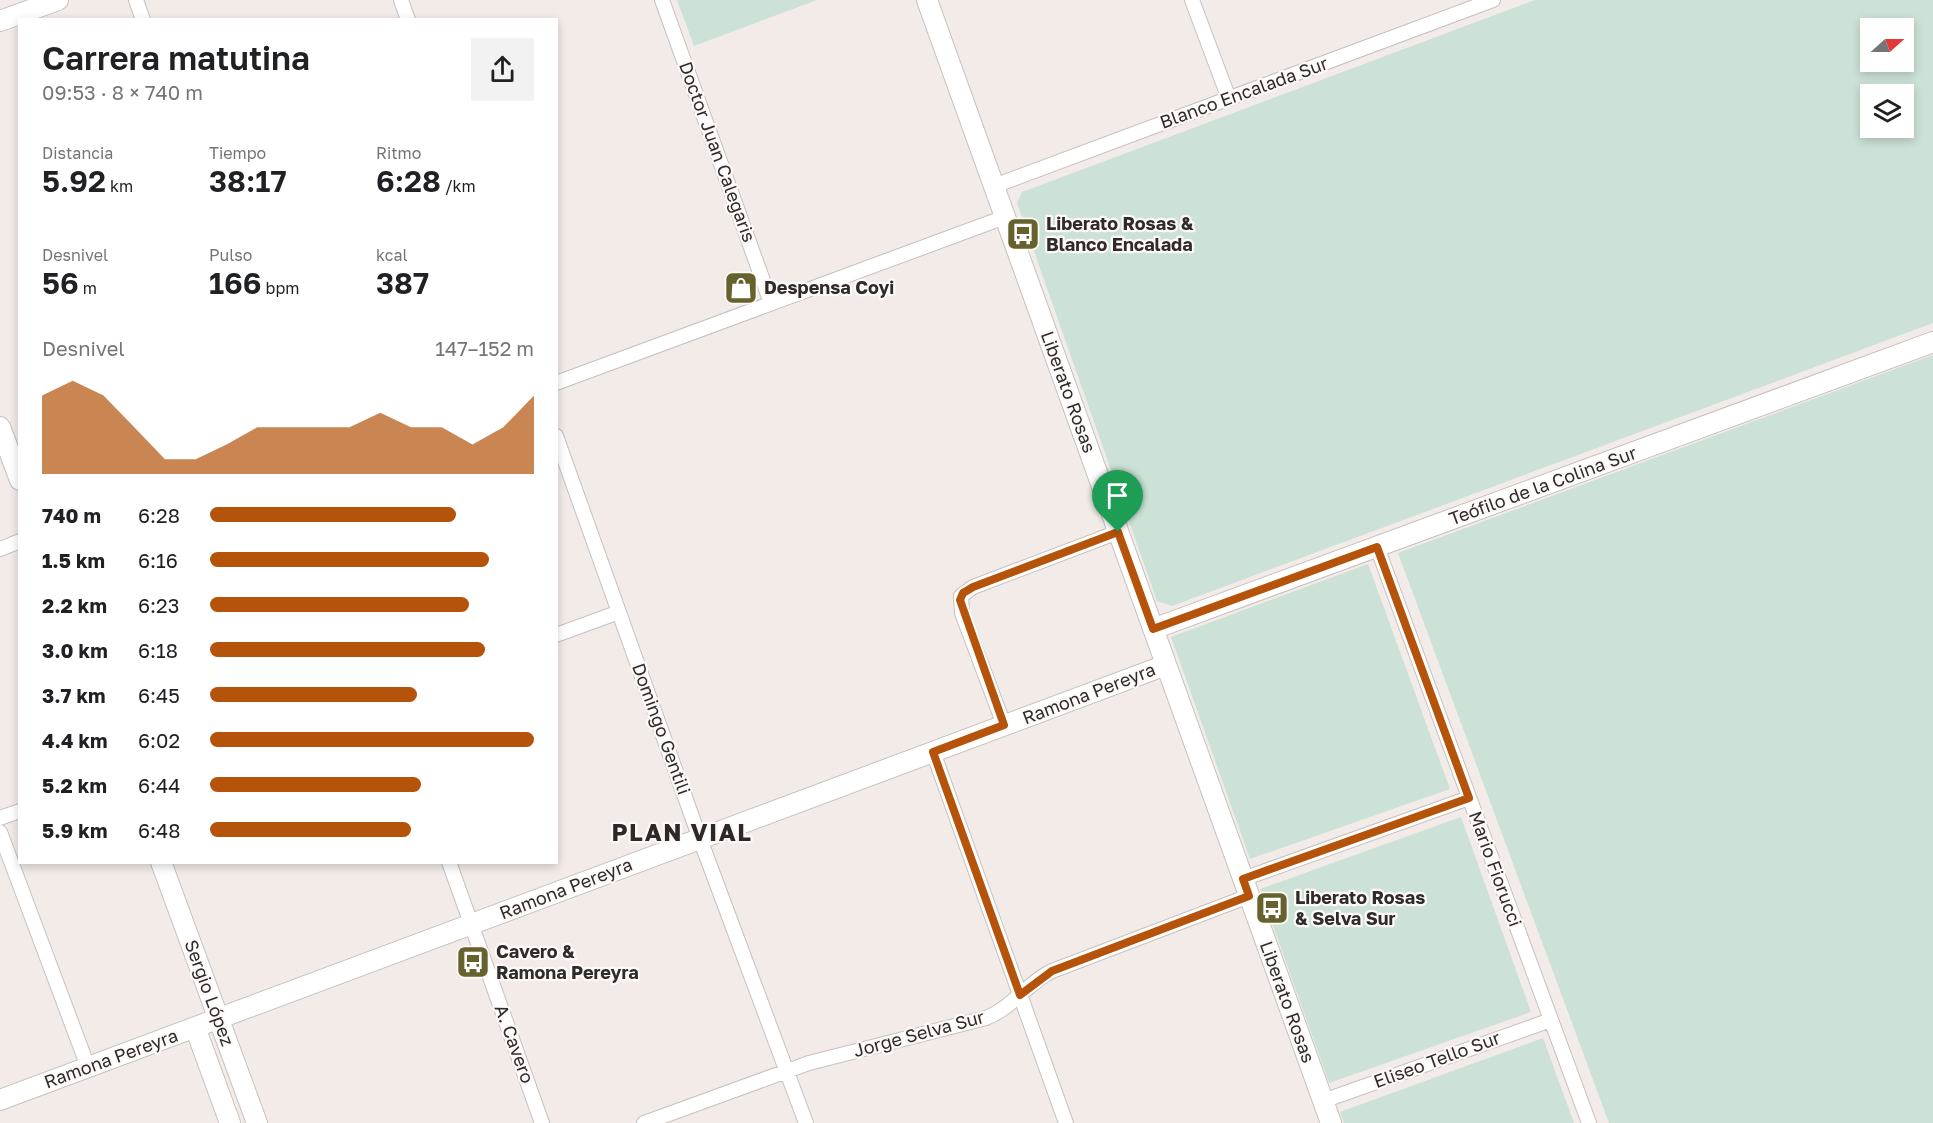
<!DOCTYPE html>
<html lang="es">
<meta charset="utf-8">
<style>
:root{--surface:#fff;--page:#f2f2f2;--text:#202124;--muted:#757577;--accent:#b45309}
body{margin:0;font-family:"Golos Text",sans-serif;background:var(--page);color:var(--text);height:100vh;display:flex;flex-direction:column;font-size:22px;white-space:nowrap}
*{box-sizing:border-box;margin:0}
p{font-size:20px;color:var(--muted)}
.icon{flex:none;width:33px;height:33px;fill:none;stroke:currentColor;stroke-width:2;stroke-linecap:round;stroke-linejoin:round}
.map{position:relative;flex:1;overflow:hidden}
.drawer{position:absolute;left:18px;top:18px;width:540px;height:846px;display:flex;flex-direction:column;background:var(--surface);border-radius:0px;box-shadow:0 3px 9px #0003}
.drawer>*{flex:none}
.needle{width:39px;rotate:69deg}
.buttons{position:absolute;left:1860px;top:18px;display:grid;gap:12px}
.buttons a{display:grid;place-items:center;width:54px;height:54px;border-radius:0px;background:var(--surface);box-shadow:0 3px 9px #0003;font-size:30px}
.pin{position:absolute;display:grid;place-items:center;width:51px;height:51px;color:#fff;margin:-62px -26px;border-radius:50% 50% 50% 0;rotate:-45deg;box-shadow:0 0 6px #0007}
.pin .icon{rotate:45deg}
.round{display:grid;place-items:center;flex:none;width:63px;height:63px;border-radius:0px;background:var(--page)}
.overview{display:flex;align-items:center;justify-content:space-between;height:102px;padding:0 24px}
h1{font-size:33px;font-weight:600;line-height:45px}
.figures{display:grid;grid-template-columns:repeat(3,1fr);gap:9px;height:102px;padding:6px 24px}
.figures div{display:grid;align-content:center}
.figures b{font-size:30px;font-weight:600}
.figures small{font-size:16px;font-weight:400}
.figures p{font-size:16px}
.chart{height:168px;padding:12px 24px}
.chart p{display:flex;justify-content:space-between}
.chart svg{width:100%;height:108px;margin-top:6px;fill:var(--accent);opacity:.7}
ul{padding:0 24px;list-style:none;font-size:20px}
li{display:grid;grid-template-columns:96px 72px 1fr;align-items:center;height:45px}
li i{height:15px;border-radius:8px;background:var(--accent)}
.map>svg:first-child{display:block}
.green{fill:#cce2d6;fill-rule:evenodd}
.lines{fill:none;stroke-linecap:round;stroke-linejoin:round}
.street-casing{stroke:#c7c1be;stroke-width:16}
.secondary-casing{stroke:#c7c1be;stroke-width:22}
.street{stroke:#fff;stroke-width:14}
.secondary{stroke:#fff;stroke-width:20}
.route-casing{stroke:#fff;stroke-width:12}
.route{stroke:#b45309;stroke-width:8}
.labels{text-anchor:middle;stroke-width:4.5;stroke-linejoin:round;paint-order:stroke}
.street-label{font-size:18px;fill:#2e2b2a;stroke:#fef9f6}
.poi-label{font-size:18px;font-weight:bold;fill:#2e2b2a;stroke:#fef9f6;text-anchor:start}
.district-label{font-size:24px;font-weight:bold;letter-spacing:1.5px;fill:#2e2926;stroke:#fef9f6}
</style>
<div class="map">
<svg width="1933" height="1123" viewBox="0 0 1933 1123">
<rect width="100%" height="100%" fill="#f2ebe8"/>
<path class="green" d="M677 0H817L694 46Z
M1535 0H1933V323L1172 606 1157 601 1017 203 1022 192ZM1870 28H1904V62H1870ZM1870 94H1904V128H1870Z
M1933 355V1123H1609L1398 553Z
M1368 564 1450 789 1250 859 1171 637Z
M1461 817 1531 1012 1329 1083 1260 889Z
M1543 1038 1574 1123H1344L1340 1112Z"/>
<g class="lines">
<defs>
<path id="street" d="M136 0 143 20
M401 0 408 20
M662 0 771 303
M1192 0 1229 99
M994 186 1493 0
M556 383 1005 217
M556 436 700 839 806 1123
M1377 547 1589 1123
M0 549 20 541
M556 635 619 612
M1004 725 962 613 961 596 973 587 1118 532
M933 752 1066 1123
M0 818 20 811
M0 832 88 1067
M449 862 542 1123
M1243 879 1469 798
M1323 1101 1551 1020
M644 1123 809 1063 986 1018C1012 1008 1027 983 1052 971L1249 896"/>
<path id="secondary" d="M927 0 1331 1123
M0 21 58 0
M0 427 20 480
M1153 629 1933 342
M161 862 257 1123
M195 1027 230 1123
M0 1100 1166 665"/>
</defs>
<use href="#street" class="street-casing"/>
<use href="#secondary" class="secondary-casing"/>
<use href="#street" class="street"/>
<use href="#secondary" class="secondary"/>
</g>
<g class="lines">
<defs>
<path id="route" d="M1118 532 1153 629 1377 547 1469 798 1243 879 1249 896 1052 971 1020 995 933 752 1004 725 960 600 963 593 973 587Z"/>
</defs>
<use href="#route" class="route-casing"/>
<use href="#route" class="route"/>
</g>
<defs>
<symbol id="bus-square" viewBox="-11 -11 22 22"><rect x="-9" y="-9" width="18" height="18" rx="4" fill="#65622e" stroke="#fef9f6"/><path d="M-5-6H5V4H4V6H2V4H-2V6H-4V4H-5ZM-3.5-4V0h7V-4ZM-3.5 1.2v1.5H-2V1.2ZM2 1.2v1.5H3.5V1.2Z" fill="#fff"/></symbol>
<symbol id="shop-square" viewBox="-11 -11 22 22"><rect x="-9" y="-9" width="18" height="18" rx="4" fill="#65622e" stroke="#fef9f6"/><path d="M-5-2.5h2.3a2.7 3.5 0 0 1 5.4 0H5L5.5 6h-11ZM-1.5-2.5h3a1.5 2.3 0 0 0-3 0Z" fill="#fff"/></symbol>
</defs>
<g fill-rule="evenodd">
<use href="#bus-square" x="1004" y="215" width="38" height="38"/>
<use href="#shop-square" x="722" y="269" width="38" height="38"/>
<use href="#bus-square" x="1253" y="889" width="38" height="38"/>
<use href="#bus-square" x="454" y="943" width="38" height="38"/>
</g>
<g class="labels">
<g class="street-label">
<text transform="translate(1244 93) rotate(-20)" y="6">Blanco Encalada Sur</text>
<text transform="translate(717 152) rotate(70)" y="6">Doctor Juan Calegaris</text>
<text transform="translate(1068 392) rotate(70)" y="6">Liberato Rosas</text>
<text transform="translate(1543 486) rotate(-20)" y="6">Teófilo de la Colina Sur</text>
<text transform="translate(1089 694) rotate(-21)" y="6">Ramona Pereyra</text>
<text transform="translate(661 729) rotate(70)" y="6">Domingo Gentili</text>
<text transform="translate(1495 869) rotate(70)" y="6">Mario Fiorucci</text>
<text transform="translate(566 889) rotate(-21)" y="6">Ramona Pereyra</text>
<text transform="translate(209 993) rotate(70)" y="6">Sergio López</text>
<text transform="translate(1287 1002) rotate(70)" y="6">Liberato Rosas</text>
<text transform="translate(919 1034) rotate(-15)" y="6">Jorge Selva Sur</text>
<text transform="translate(514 1044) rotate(70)" y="6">A. Cavero</text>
<text transform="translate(111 1059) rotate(-20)" y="6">Ramona Pereyra</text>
<text transform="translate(1437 1060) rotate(-20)" y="6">Eliseo Tello Sur</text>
</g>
<g class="poi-label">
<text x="1046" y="230">Liberato Rosas &amp;<tspan x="1046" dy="21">Blanco Encalada</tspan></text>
<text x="764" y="294">Despensa Coyi</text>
<text x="1295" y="904">Liberato Rosas<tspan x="1295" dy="21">&amp; Selva Sur</tspan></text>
<text x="496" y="958">Cavero &amp;<tspan x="496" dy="21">Ramona Pereyra</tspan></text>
</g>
<g class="district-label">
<text x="682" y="841">PLAN VIAL</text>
</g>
</g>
</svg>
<div class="buttons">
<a><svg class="needle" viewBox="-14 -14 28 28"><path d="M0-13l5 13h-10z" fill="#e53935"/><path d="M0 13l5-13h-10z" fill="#757577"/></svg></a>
<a><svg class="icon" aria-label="layers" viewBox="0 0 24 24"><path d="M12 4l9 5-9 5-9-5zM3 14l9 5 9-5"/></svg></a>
</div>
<div class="pin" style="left:1118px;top:532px;background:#1e9e55"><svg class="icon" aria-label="arrive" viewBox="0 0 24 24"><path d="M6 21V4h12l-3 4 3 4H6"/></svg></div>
<section class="drawer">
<div class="overview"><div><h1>Carrera matutina</h1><p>09:53 · 8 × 740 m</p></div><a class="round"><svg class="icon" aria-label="share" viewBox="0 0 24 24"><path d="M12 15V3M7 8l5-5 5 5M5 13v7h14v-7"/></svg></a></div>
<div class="figures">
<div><p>Distancia</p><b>5.92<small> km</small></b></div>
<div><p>Tiempo</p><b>38:17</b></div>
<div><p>Ritmo</p><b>6:28<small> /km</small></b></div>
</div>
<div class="figures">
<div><p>Desnivel</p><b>56<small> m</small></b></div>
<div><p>Pulso</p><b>166<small> bpm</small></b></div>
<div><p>kcal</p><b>387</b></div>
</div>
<div class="chart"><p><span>Desnivel</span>147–152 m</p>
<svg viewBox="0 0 160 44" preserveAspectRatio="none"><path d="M0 44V12L10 6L20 12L30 25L40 38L50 38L60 32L70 25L80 25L90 25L100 25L110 19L120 25L130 25L140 32L150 25L160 12V44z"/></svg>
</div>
<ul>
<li><b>740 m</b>6:28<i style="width:76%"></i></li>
<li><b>1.5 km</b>6:16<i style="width:86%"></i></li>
<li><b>2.2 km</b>6:23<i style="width:80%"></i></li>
<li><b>3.0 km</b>6:18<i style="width:85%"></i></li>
<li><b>3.7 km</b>6:45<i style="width:64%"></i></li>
<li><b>4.4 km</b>6:02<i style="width:100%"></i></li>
<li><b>5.2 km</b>6:44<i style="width:65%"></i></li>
<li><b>5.9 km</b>6:48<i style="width:62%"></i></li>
</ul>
</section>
</div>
